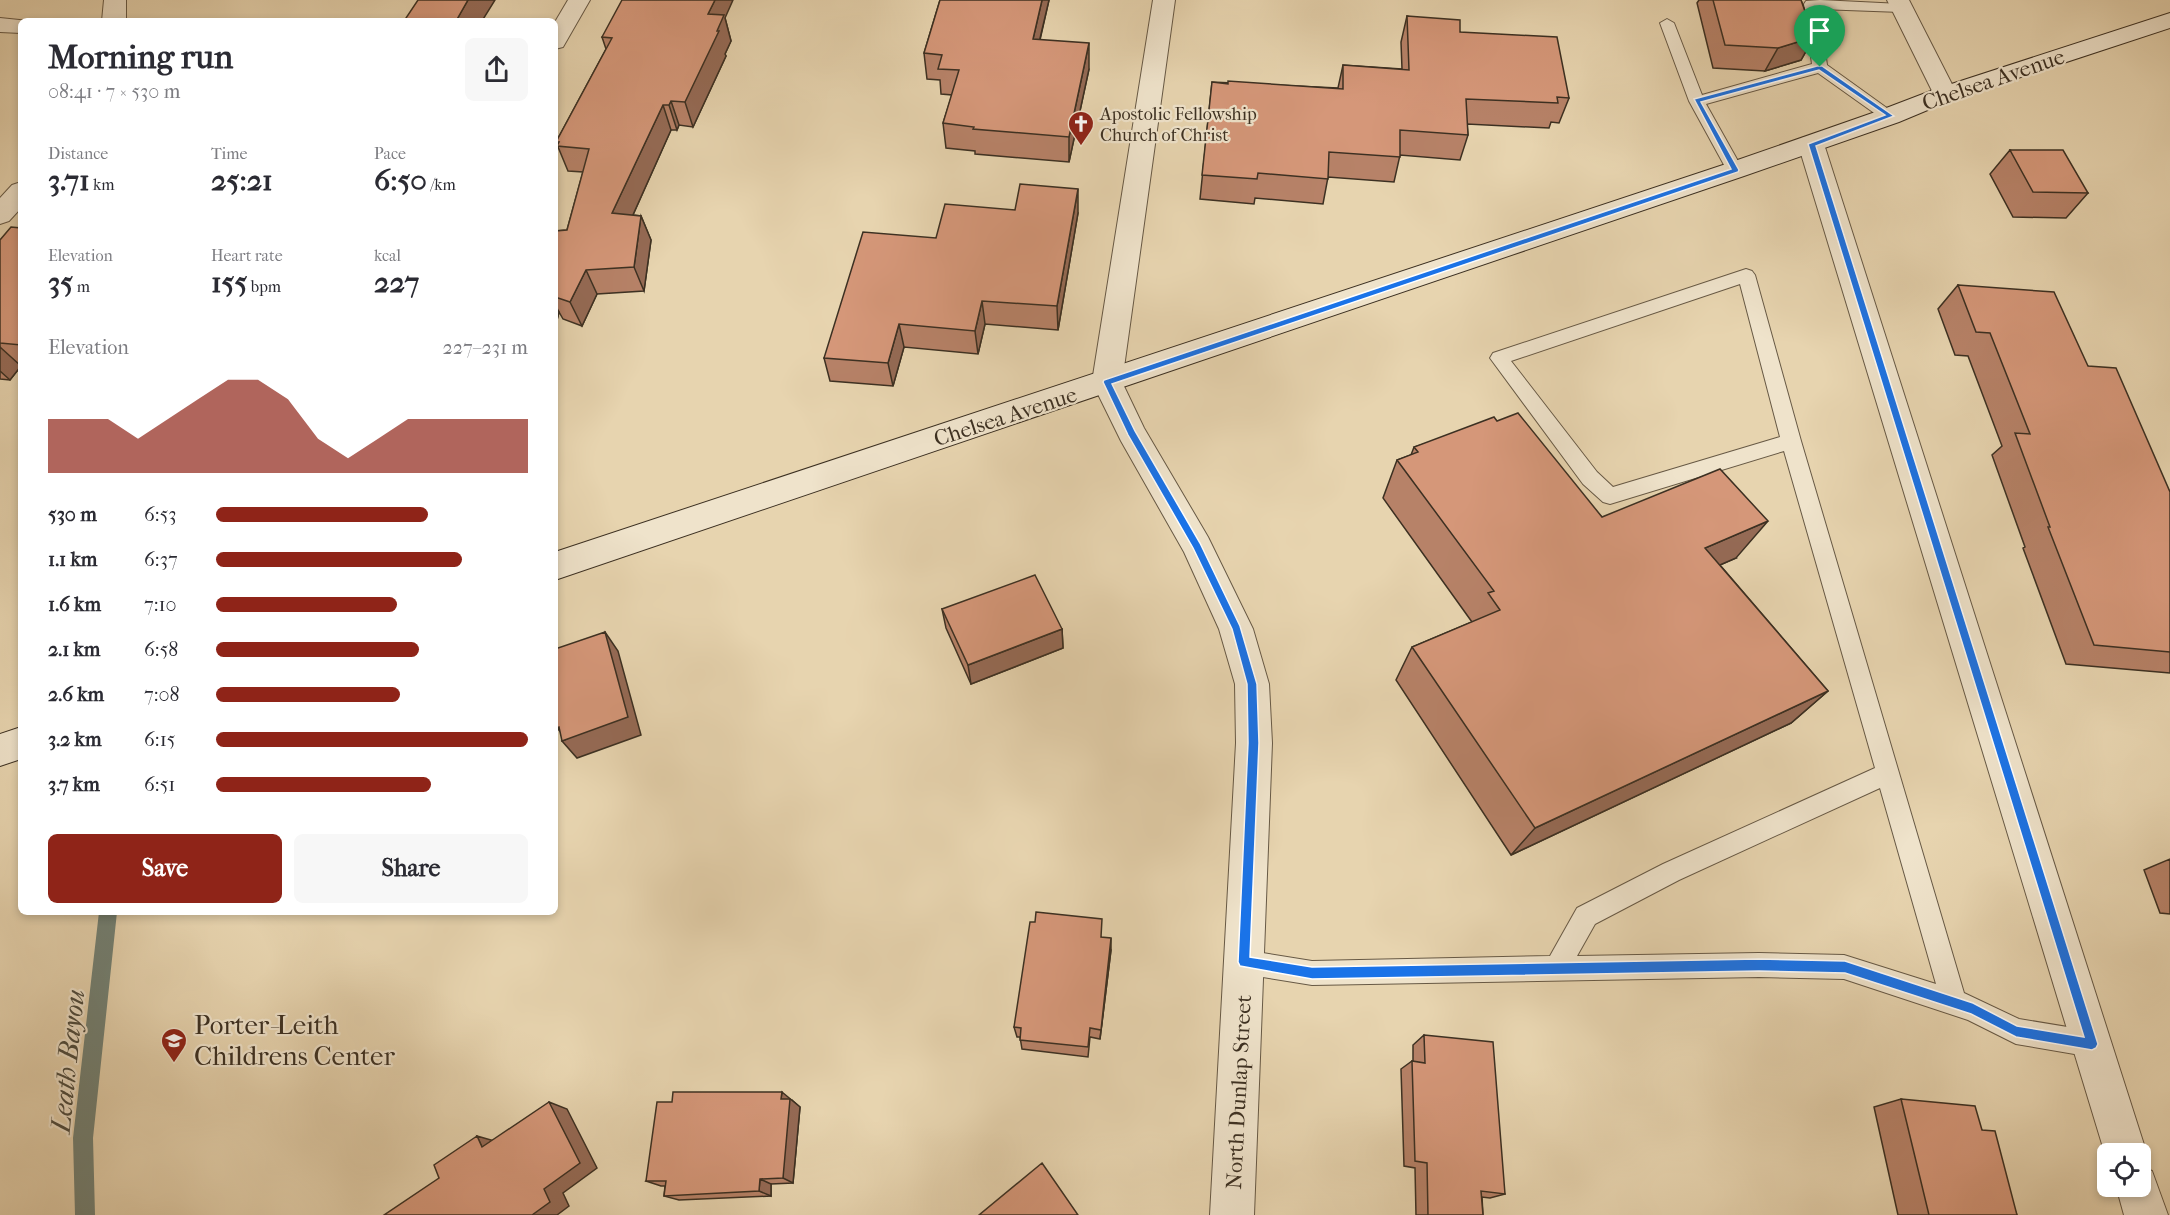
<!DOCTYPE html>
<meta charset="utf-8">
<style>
:root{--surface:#fff;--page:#f7f7f7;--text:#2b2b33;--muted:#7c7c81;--accent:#8f2418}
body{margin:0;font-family:"IM FELL French Canon",serif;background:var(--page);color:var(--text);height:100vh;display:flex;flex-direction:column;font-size:22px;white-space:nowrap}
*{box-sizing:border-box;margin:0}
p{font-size:20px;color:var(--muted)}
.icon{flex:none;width:33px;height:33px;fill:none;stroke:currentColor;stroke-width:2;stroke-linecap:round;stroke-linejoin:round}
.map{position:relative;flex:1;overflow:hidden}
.details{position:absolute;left:18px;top:18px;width:540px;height:897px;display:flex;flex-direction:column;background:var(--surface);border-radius:9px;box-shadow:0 3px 9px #0003}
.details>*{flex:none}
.fabs{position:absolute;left:2097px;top:1143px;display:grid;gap:12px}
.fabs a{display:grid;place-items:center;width:54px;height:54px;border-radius:9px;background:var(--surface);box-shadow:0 3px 9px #0003;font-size:30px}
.pin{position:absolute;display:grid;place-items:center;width:51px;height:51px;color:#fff;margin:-62px -26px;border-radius:50% 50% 50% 0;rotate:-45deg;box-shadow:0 0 6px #0007}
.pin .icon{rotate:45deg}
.round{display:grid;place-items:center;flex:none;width:63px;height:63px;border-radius:9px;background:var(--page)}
.summary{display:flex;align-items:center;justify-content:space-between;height:102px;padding:0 30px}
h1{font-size:33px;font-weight:800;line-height:45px}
.stats{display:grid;grid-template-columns:repeat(3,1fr);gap:9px;height:102px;padding:6px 30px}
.stats div{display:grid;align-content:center}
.stats b{font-size:30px;font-weight:800}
.stats small{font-size:16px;font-weight:400}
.stats p{font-size:16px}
.chart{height:168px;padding:12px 30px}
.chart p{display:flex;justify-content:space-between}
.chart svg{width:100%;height:108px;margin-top:6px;fill:var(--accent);opacity:.7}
.action{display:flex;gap:12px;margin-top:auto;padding:12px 30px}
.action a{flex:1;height:69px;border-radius:9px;background:var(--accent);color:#fff;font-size:24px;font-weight:800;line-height:69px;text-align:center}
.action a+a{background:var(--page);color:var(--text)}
ul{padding:0 30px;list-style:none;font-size:20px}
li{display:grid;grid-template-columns:96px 72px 1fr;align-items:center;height:45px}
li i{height:15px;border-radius:8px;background:var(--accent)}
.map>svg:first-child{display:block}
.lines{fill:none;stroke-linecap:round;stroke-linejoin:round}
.stream{fill:#738276;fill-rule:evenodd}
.service-casing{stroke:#675945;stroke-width:2}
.minor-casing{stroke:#675945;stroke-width:2}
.tertiary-casing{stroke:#675945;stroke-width:2}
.secondary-casing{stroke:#3c3022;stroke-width:2}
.service{fill:#efe3cb;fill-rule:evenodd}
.minor{fill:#efe3cb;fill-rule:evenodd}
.tertiary{fill:#efe3cb;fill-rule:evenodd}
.secondary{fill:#efe3cb;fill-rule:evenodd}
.wall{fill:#b78268;stroke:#3c3022;stroke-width:1.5}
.shaded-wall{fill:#956a55;stroke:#3c3022;stroke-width:1.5}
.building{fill:#d59779;stroke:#3c3022;stroke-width:1.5}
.route{fill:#1a73e8;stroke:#fff;stroke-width:1.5;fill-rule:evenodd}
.labels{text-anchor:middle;stroke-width:4.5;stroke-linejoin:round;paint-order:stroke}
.far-poi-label{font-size:18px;fill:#3c3022;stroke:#efe3cb;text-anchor:start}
.street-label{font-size:22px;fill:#3c3022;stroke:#efe3cb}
.near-poi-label{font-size:27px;fill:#3c3022;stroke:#efe3cb;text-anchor:start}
.near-water-label{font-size:28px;font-style:italic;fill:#4e4b3e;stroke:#efe3cb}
</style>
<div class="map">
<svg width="2170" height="1215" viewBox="0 0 2170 1215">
<rect width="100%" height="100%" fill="#e7d4af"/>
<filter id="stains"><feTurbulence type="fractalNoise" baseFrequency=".00333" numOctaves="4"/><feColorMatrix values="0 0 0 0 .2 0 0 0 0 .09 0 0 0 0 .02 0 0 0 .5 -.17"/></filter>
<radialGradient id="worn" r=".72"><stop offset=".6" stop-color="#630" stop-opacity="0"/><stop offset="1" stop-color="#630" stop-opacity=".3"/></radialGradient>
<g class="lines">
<path class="stream" d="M99 912H117L93 1138 95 1215H75L73 1138Z"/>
<defs>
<path id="service" d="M1820 0 1901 4 1908 8 1901 12 1819 9 1827 65 1898 116 1896 120H1884L1818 73 1706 104 1743 170 1741 174H1729L1689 101 1660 23 1667 19 1674 23 1702 95 1812 64 1804 4 1806 1Z
M1746 269 1752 271 1755 275 1801 441 1964 993 2019 1019 2092 1031 2101 1035 2105 1044 2101 1053 2092 1057 2016 1044 1968 1020 1844 979 1759 977 1312 985 1244 974 1235 971 1232 962 1235 953 1244 950 1312 961 1550 956 1577 908 1663 864 1875 768 1784 451 1610 504 1603 502 1583 484 1490 358 1493 353ZM1740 284 1780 437 1613 487 1597 472 1511 361ZM1880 788 1936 984 1844 955 1759 953 1577 956 1595 924 1679 880Z"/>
<path id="minor" d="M568 0H590L563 47 555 49V22Z
M1153 0H1175L1122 382 1144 428 1208 537 1253 629 1269 684 1272 743 1254 1215H1210L1236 743 1235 684 1219 629 1184 552 1121 441 1092 382Z
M1887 0H1909L1957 94 1954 99 1945 102 1936 99Z
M1811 136 1820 138 1824 144 2147 1154 2142 1167 2152 1171 2168 1215H2124L2116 1186H2140V1154H2108V1160L2105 1154 1798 144 1802 138Z"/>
<path id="tertiary" d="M104 0H126V21H102Z
M0 18 29 21H21V33L0 32Z
M21 182V208L9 221 0 224V198L12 185Z"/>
<path id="secondary" d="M2170 13V28L1954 99 1899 122 1744 176 555 580V552L1726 164 1881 110 1936 89Z
M21 727V759L0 766V734Z"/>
</defs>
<use href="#service" class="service-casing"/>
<use href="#minor" class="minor-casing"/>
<use href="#tertiary" class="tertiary-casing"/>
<use href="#secondary" class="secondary-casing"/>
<use href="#service" class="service"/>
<use href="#minor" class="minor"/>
<use href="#tertiary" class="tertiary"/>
<use href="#secondary" class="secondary"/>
</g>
<path class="wall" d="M940 0H1049L1040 40 1089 69 1069 162 975 154V151L946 148 943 123 952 95 941 94 940 80 927 79 924 53Z
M1699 0H1801L1814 37 1801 60 1765 71 1713 68 1697 3Z
M1407 16 1460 32 1569 98 1559 123 1551 122 1549 128 1467 124 1468 135 1460 160 1400 155 1394 182 1328 177 1323 204 1255 198 1254 204 1200 199 1212 82 1338 88 1343 65 1402 69 1401 42Z
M725 18 731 41 725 54 726 56 693 127 679 125 677 130H671L633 215 641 216 651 240 644 291 597 294 582 326 563 319 559 312 555 328V231L567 230 583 172 568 171 556 142 606 49 602 37Z
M2010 150 2088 193 2066 218 2013 217 1990 174Z
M1015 210 1078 213 1058 330 985 324 978 354 904 347 893 386 830 381 824 358 936 238Z
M21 228V366L10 380 0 379V240Z
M1958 285 2088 366 2170 492V673L2066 664 2023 548 2025 547 1992 455 2002 446 1968 356 1955 355 1938 309Z
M1497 421 1602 517 1736 558 1720 565 1828 691 1791 723 1511 855 1396 680 1412 647 1472 622 1383 498 1397 460 1411 455 1414 447Z
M942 609 1062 629 1063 648 971 684 946 628Z
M2170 859V914L2160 913 2144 870Z
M1101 937 1111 950 1100 1039 1090 1037 1088 1057 1022 1049 1020 1037H1017L1014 1027Z
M1424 1035 1505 1194 1490 1198 1482 1197 1483 1215H1416L1415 1168 1404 1166 1401 1069 1412 1061H1413V1045Z
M1901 1099 1982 1130 2017 1215H1898L1874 1107Z
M792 1100 800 1107 793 1183 771 1184V1196L679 1200 664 1196 665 1186H661L646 1181Z"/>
<path class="shaded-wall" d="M468 0H495L482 21H456Z
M715 0H733L725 18 731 41 725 54 726 56 693 127 685 102 708 14Z
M1042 0H1049L1034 64 1033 39Z
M1814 37 1801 60 1765 71 1778 48Z
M1089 43V69L1069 162V137Z
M671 101 679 125 677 130 669 105Z
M663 105 671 130 623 237 612 213Z
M1078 189V213L1058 330 1057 306Z
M641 216 651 240 644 291 634 267Z
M586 270 597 294 582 326 570 302Z
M982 301 985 324 978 354 975 331Z
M555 304 559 312 555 328Z
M899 324 904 347 893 386 888 363Z
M0 347 21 366 10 380 0 371Z
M1768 521 1736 558 1676 584 1705 548Z
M1062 629 1063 648 971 684 968 665Z
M605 632 618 651 641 735 577 758 562 741 567 739 557 728 559 727Z
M1828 691 1791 723 1511 855 1535 828Z
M1111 938V950L1100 1039 1101 1030Z
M782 1092 800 1107 793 1183 783 1178 781 1099Z
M549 1102 567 1109 597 1168 563 1193 569 1206 557 1215H532L544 1189Z
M477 1136 498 1142 482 1147Z
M760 1179 771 1184V1196L759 1191Z"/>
<path class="building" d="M418 0H468L456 21H404Z
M622 0H715L708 14 724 15 717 31H719L685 102 671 101 669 105H663L612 213 641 216 634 267 586 270 570 302 555 297V277L556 272H555V231L567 230 589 149 557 146 559 142H556L612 38 602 37Z
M940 0H1042L1033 39 1089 43 1069 137 973 129 974 127 943 123 959 70 938 69 942 55 924 53Z
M1713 0H1801L1814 37 1778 48 1725 45Z
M1407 16 1460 20V32L1557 37 1569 98 1557 97 1558 103 1466 99 1468 135 1400 130V157L1329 152 1328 179 1258 173 1257 179 1202 175 1212 82 1228 84V81L1343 89V65L1409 70Z
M2010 150H2063L2088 193 2033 192Z
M1020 184 1078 189 1057 306 982 301 975 331 899 324 888 363 824 358 863 232 936 238 945 204 1015 210Z
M11 227 21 228V345L0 343V240Z
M1958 285 2054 292 2088 366 2116 368 2170 492V652L2094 645 2048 527H2050L2015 433 2030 434 1990 333 1976 332Z
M1518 413 1602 517 1720 469 1768 521 1705 548 1828 691 1535 828 1412 647 1500 610 1488 593 1494 591 1397 460 1418 452 1414 447 1494 417 1497 421Z
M1035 575 1062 629 968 665 942 609Z
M605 632 628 717 562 741 559 727 557 728 555 719V649Z
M1036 912 1102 919 1101 937 1111 938 1101 1030 1090 1028 1088 1047 1020 1040 1021 1028 1014 1027 1030 922H1035Z
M1424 1035 1493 1042 1505 1194 1481 1191 1483 1215H1428L1427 1163 1415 1161 1412 1061 1425 1063Z
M673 1092H782L781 1099H790L783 1178 760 1179 759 1191 664 1196 666 1181H646L657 1102H672Z
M1901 1099 1975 1106 1982 1130 1995 1131 2017 1215H1929Z
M549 1102 580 1163 544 1189 550 1202 532 1215H384L439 1178 434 1165 477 1136 482 1147Z
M1042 1163 1078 1215H979Z"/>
<path class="route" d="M1817 66H1822L1894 116 1816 146 2098 1044 2096 1048 2092 1050 2016 1037 1971 1014 1845 973 1759 971 1312 979 1240 966 1238 962 1248 743 1247 684 1232 629 1193 548 1128 435 1103 382 1104 380 1731 169 1694 99ZM1819 70 1885 115 1808 144 2084 1037 2017 1026 1973 1003 1845 961 1759 959 1312 967 1250 957 1259 743 1257 684 1240 626 1200 543 1135 431 1112 384 1738 172 1739 170 1701 102Z"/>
<defs>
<symbol id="church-pin" viewBox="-11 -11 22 30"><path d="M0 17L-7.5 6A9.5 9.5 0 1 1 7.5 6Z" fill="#8f2418" stroke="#efe3cb"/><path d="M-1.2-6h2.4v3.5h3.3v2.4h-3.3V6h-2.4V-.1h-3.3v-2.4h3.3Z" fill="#fff"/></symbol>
<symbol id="school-pin" viewBox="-11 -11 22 30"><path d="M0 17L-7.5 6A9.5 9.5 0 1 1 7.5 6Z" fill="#8f2418" stroke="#efe3cb"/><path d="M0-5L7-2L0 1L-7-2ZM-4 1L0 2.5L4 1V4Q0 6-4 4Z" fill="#fff"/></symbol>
</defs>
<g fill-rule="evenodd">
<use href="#church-pin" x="1066" y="109" width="30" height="40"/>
<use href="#school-pin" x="159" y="1026" width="30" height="40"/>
</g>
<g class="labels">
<g class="far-poi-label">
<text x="1100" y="120">Apostolic Fellowship<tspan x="1100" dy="21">Church of Christ</tspan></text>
</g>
<g class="street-label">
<text transform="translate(1993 79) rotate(-19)" y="8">Chelsea Avenue</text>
<text transform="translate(1005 416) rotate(-18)" y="8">Chelsea Avenue</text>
<text transform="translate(1238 1092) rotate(-87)" y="8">North Dunlap Street</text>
</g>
<g class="near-poi-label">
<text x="194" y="1034">Porter-Leith<tspan x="194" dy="31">Childrens Center</tspan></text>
</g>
<g class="near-water-label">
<text transform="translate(67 1061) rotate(-84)" y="10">Leath Bayou</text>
</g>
</g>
<rect width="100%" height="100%" filter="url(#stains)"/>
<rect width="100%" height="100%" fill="url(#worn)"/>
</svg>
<div class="fabs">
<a><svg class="icon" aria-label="locate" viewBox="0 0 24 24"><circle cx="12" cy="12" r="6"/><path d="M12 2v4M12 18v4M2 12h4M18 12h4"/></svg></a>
</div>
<div class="pin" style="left:1820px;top:67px;background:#1e9e55"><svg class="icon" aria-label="arrive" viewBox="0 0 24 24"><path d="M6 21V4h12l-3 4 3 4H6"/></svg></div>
<section class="details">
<div class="summary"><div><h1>Morning run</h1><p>08:41 · 7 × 530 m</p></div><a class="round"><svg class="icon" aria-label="share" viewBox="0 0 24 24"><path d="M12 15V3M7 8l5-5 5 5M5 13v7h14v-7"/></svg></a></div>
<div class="stats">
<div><p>Distance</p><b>3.71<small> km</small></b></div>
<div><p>Time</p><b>25:21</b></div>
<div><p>Pace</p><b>6:50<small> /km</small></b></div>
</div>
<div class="stats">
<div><p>Elevation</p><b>35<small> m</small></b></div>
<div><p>Heart rate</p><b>155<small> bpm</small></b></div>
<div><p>kcal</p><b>227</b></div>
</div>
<div class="chart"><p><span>Elevation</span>227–231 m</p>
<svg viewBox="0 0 160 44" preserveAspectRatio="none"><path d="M0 44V22L10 22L20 22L30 30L40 22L50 14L60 6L70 6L80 14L90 30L100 38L110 30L120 22L130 22L140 22L150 22L160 22V44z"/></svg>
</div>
<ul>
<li><b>530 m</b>6:53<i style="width:68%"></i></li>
<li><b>1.1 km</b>6:37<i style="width:79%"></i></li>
<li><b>1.6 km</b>7:10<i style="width:58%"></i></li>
<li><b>2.1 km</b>6:58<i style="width:65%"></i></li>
<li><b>2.6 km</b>7:08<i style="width:59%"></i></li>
<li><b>3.2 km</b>6:15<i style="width:100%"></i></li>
<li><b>3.7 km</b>6:51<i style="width:69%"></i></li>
</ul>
<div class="action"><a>Save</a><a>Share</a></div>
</section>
</div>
